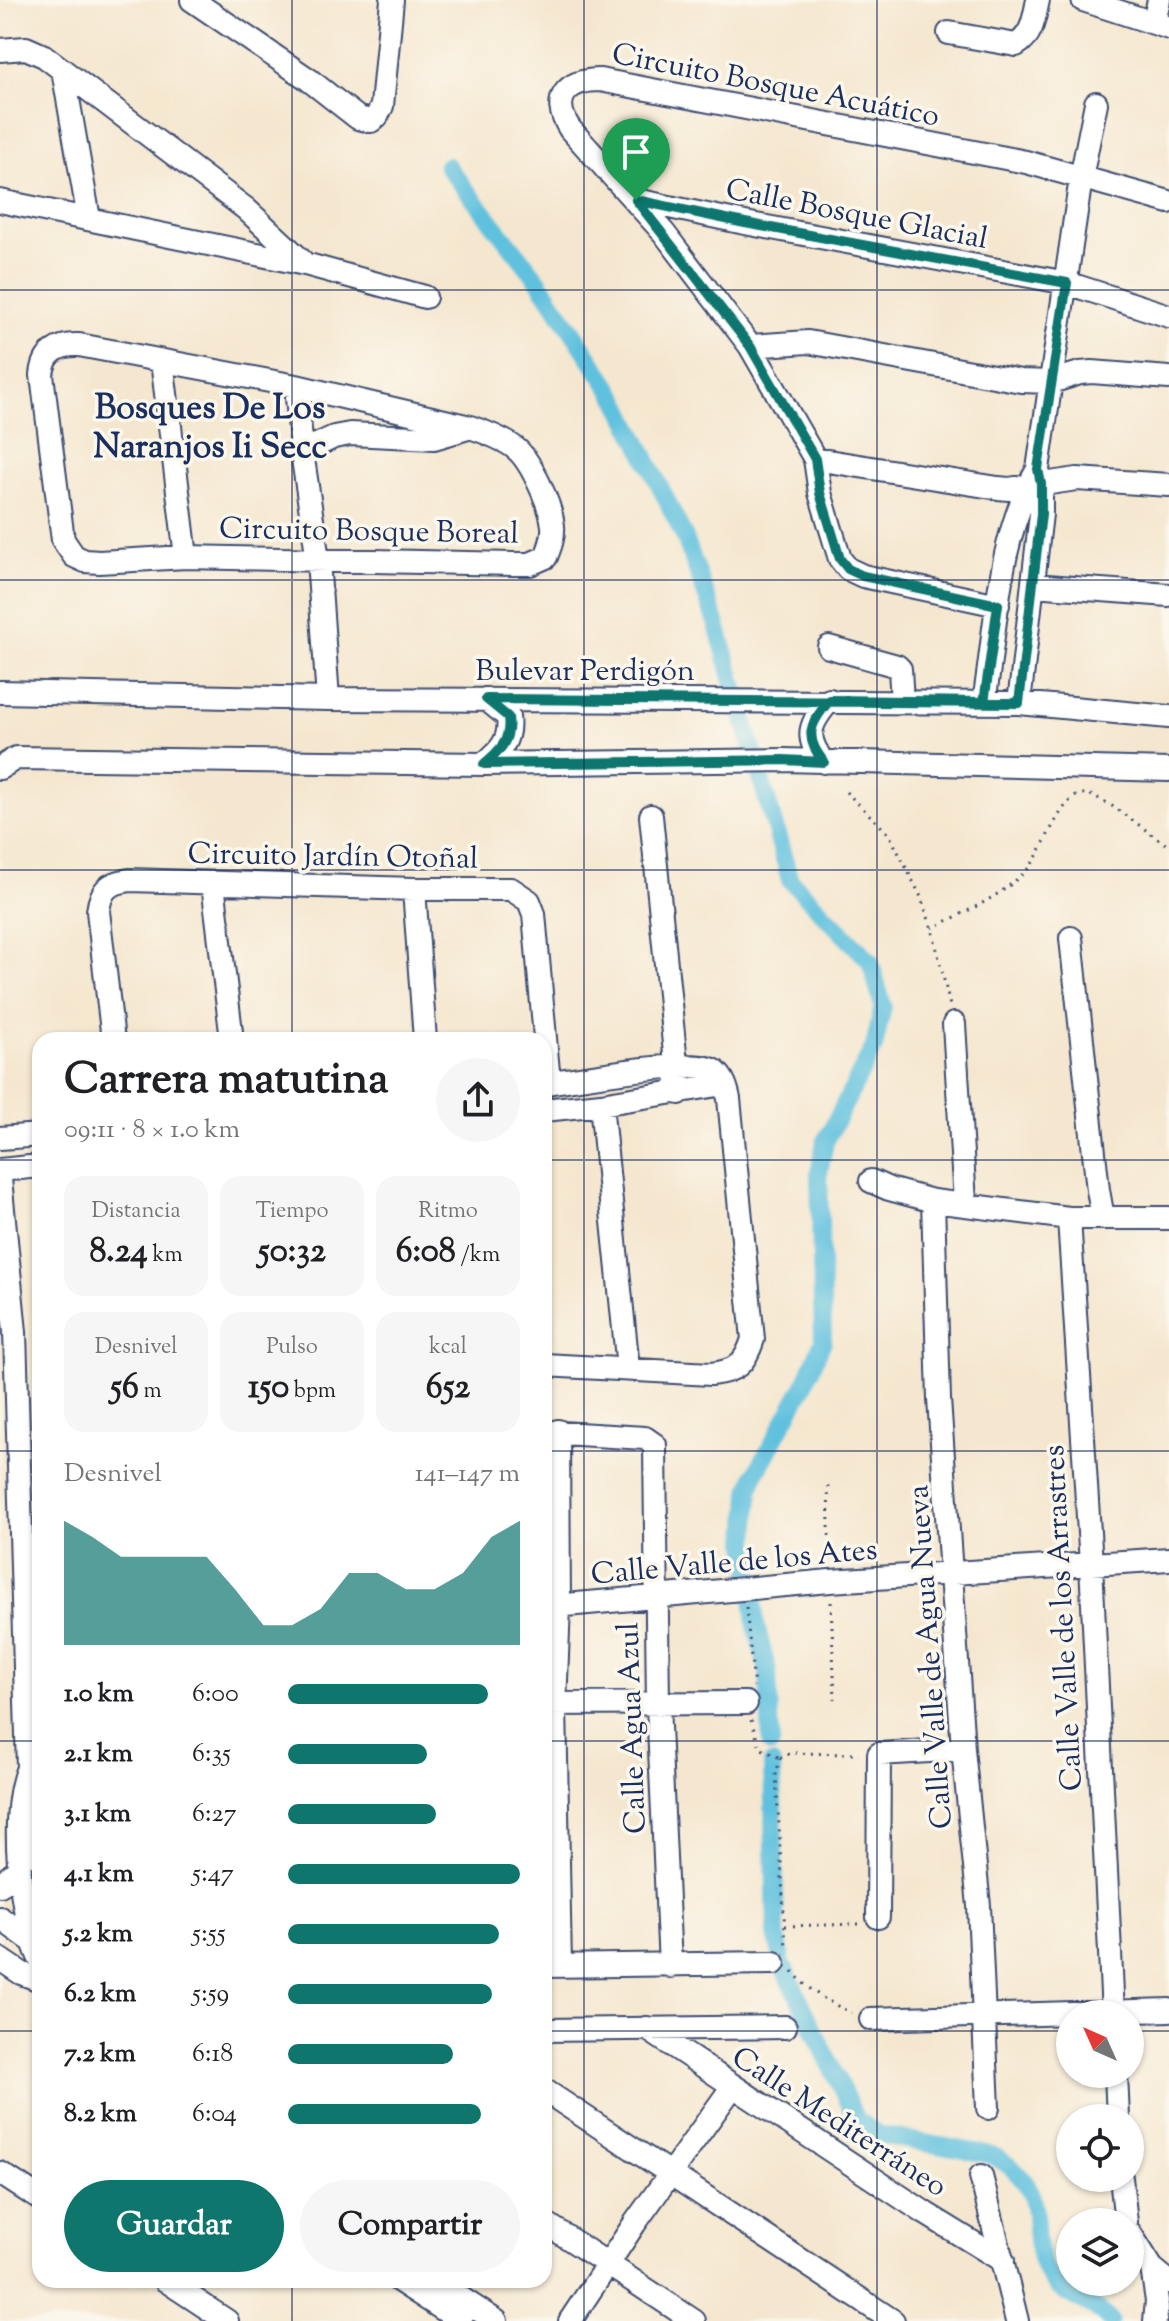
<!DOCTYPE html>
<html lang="es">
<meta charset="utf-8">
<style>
:root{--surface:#fff;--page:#f6f6f6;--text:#202124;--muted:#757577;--accent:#0f766e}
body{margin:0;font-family:"Sorts Mill Goudy",serif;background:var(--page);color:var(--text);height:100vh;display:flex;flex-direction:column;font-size:30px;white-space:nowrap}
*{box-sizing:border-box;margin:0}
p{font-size:26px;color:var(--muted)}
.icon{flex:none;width:44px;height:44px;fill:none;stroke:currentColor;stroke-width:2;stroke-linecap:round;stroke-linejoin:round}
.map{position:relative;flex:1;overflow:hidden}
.drawer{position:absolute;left:32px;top:1032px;width:520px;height:1256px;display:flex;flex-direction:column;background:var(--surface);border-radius:24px;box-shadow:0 2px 6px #0004}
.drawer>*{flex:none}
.needle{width:52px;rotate:315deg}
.tools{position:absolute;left:1056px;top:2000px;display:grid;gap:16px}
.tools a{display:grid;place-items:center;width:88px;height:88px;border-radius:50%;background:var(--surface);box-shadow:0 2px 6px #0004;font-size:40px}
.pin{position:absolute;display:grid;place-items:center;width:68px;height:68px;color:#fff;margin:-82px -34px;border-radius:50% 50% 50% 0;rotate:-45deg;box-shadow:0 0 8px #0007}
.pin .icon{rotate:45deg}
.round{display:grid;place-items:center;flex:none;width:84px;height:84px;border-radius:42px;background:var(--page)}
.overview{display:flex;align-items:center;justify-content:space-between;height:136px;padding:0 32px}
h1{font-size:44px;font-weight:800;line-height:60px}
.metrics{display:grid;grid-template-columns:repeat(3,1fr);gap:12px;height:136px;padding:8px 32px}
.metrics div{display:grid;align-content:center;border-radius:20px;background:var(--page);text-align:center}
.metrics b{font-size:34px;font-weight:800}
.metrics small{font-size:22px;font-weight:400}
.metrics p{font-size:22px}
.chart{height:224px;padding:16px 32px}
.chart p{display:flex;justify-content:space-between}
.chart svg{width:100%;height:144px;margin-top:8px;fill:var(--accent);opacity:.7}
.button{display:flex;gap:16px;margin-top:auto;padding:16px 32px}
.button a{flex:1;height:92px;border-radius:48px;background:var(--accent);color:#fff;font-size:32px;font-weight:800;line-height:92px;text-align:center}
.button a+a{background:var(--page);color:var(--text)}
ul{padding:0 32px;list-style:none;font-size:26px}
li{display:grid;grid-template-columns:128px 96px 1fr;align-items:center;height:60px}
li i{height:20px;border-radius:10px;background:var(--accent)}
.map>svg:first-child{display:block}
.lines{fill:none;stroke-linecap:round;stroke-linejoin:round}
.canal{stroke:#60c1de;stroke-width:18}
.minor-casing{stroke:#3c4b6f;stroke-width:26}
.path{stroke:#3c4b6f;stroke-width:3;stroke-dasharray:2 6;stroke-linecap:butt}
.minor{stroke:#fff;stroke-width:22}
.route-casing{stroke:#fff;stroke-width:16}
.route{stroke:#0f766e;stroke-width:10}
.grid{fill:none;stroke:#1b2f5e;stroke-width:2;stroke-opacity:0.55}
.labels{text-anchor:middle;stroke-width:7;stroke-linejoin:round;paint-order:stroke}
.street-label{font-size:30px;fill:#1b2f5e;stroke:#fbf7ec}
.quarter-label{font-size:34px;font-weight:bold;fill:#1b2f5e;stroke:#fbf7ec}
</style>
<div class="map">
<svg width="1169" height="2321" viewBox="0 0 1169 2321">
<rect width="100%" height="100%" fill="#fbf7ec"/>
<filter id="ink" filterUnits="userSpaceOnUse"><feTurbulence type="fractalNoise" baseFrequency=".0125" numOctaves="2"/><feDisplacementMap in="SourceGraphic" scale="16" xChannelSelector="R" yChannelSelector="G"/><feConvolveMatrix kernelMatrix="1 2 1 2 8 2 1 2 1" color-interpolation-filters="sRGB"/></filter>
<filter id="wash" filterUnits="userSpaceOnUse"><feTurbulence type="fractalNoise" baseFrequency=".006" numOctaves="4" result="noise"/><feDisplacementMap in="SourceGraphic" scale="32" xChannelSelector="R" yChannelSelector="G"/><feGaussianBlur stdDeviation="1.8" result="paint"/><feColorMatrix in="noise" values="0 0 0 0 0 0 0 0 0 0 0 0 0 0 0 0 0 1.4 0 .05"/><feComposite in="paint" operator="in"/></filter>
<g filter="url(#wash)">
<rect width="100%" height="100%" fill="#f5e7cf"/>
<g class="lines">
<path class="canal" d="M447 166 538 280 618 400 685 538 717 625 790 880 870 961 883 1006 874 1047 825 1142 819 1173 823 1341 804 1386 755 1475 750 1491 747 1542 756 1625 768 1672 771 1744
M772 1764 776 1935 781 1955
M785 1969 857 2121 880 2135 992 2155C1060 2191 1019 2230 1050 2278 1063 2298 1094 2301 1110 2321"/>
</g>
</g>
<g filter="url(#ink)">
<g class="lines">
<defs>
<path id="minor" d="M192 0 308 79 358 118 371 121 377 116 382 106 392 0
M1083 0 1169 28
M1154 22 1159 0
M949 33 1016 45C1033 35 1034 18 1038 0
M0 50 26 48 44 56 246 209 304 263
M63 70 89 219
M636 200 745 223 1067 283 1169 316
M0 201 305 264 425 297
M79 345 296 386 470 427C485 432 502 438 515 448 531 460 551 506 553 526 554 537 550 547 546 557L530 564H514L186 557 99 562 85 561 74 556 63 540 42 375C44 353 58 344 79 345Z
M750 346 808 342 1021 381 1051 382 1080 373 1092 372 1169 378
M162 361 186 557
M296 386 302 452 318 560 328 699
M302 452 334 437 350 434 434 438 468 428
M815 459 998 488 1009 489 1077 479 1169 485
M1033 585 1169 595
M998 605 863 576 848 569 840 559 820 493 815 459 750 346 664 233 570 129C550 99 566 80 600 80L1026 162 1169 202
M829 647 897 666 900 669 902 702
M0 692 328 699 1019 703 1169 717
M984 702C997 625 997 538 1038 469L1081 178 1096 103
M1019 703 1041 514V484L1038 470
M824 762C803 737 810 723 830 700
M484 764C501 750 511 740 508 717L486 699
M0 768 16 758 484 764 783 760 1169 770
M651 816 679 1093
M213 884 232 1040
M414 889 425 1040
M1071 938 1098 1190 1103 1218
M954 1024 965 1203
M113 1040 98 911C101 889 108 883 130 880L414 889H511L529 901 534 914 549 1083
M544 1083C575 1080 695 1056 715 1071 724 1078 727 1089 729 1099L753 1339C745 1364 737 1371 711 1374L544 1365
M601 1104 628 1368
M544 1110 601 1104 724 1084
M0 1138 40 1135
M0 1170 40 1166
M0 1179 15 1332 28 1768 35 1785 40 1859
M871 1181 889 1189 933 1201 1069 1218H1169
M933 1201 939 1399 963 1749 979 1906 988 2108
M1069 1218 1091 1564 1113 2014
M558 1431 559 1606 555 1705 560 1966
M544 1432 645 1438 655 1445 658 1705 670 1966
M544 1607 830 1581 1169 1559
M544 1704 746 1703
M28 1768C9 1814 19 1914 40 1959
M0 1885 20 1868
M878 1917 879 1754 963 1749
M0 1918 35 1943
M0 1959 21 1973 40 1980
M544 1966 774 1963
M871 2019 1169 2010
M646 2028 925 2213 1003 2261
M544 2030 785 2027
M1116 2074 1118 2118
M544 2090 893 2321
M0 2173 40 2199
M981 2176 1017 2321
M1121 2178 1126 2222
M544 2222 694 2321
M1130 2233 1152 2268 1169 2282
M1152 2268 1157 2301 1155 2321
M165 2280 227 2321
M398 2280 461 2321
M433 2280 496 2321
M570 2321 635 2223 733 2086"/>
</defs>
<use href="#minor" class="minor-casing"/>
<path class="path" d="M846 792 889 834 920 895 932 928 950 1006
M932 928C966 912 1007 894 1031 865 1044 849 1063 791 1085 794 1106 796 1148 834 1169 846
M828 1486 830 1562
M831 1602 835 1699
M746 1607 754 1687
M751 1720 760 1748 780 1758
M780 1758 776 1775 786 1949
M780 1758 791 1753 859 1754
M785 1926 861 1924
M793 1971C806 1990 831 2003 851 2013"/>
<use href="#minor" class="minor"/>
</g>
</g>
<g class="lines" filter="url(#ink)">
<defs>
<path id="route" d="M636 200 750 346 815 459 820 493 840 559 848 569 863 576 998 605 984 702 830 700C810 723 803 737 824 762L783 760 484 764C501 750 511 740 508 717L486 699 1019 703 1041 514V484L1038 469 1067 283 745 223 636 200"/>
</defs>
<use href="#route" class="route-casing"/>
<use href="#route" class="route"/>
</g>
<path class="grid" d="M292 0V1040M584 0V2321M877 0V2321M0 290H1169M0 580H1169M0 870H1169M0 1160H40M544 1160H1169M0 1451H40M544 1451H1169M0 1741H40M544 1741H1169M0 2031H40M544 2031H1070M1130 2031H1169M292 2280V2321"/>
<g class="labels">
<g class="street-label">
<text transform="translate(776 84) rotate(11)" y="10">Circuito Bosque Acuático</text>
<text transform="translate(857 213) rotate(11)" y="10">Calle Bosque Glacial</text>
<text transform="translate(369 530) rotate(1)" y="10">Circuito Bosque Boreal</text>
<text x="585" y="680">Bulevar Perdigón</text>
<text transform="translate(333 855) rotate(1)" y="10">Circuito Jardín Otoñal</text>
<text transform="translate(734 1561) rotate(-5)" y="10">Calle Valle de los Ates</text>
<text transform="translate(1062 1618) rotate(-93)" y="10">Calle Valle de los Arrastres</text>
<text transform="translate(929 1657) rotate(-94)" y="10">Calle Valle de Agua Nueva</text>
<text transform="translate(631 1728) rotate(-92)" y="10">Calle Agua Azul</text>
<text transform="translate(840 2121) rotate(33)" y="10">Calle Mediterráneo</text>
</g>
<g class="quarter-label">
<text x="210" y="418">Bosques De Los<tspan x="210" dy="39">Naranjos Ii Secc</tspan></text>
</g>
</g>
</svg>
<div class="tools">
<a><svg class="needle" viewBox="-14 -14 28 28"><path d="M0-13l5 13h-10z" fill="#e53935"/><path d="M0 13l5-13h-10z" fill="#757577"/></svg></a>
<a><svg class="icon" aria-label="locate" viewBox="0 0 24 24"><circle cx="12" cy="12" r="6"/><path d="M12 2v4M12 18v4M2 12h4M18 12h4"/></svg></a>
<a><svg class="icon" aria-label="layers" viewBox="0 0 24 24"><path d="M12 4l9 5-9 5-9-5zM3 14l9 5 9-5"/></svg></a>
</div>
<div class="pin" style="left:636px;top:200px;background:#1e9e55"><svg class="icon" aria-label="arrive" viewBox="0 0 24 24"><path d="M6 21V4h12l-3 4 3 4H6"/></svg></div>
<section class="drawer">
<div class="overview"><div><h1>Carrera matutina</h1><p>09:11 · 8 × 1.0 km</p></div><a class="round"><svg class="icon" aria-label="share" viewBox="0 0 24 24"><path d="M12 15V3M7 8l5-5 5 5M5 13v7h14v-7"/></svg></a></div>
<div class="metrics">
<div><p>Distancia</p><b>8.24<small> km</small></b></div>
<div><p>Tiempo</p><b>50:32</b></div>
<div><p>Ritmo</p><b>6:08<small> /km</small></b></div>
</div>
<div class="metrics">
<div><p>Desnivel</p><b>56<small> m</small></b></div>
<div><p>Pulso</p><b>150<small> bpm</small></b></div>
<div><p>kcal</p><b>652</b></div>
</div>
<div class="chart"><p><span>Desnivel</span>141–147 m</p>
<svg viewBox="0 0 160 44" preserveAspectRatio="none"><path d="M0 44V6L10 11L20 17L30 17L40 17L50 17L60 27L70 38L80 38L90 33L100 22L110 22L120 27L130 27L140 22L150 11L160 6V44z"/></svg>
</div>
<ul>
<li><b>1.0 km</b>6:00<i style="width:86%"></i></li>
<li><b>2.1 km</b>6:35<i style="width:60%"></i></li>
<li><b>3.1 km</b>6:27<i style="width:64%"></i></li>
<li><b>4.1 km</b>5:47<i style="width:100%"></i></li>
<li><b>5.2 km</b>5:55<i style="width:91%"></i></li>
<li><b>6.2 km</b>5:59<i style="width:88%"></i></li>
<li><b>7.2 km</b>6:18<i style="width:71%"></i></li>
<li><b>8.2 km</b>6:04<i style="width:83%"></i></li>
</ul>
<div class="button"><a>Guardar</a><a>Compartir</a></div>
</section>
</div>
